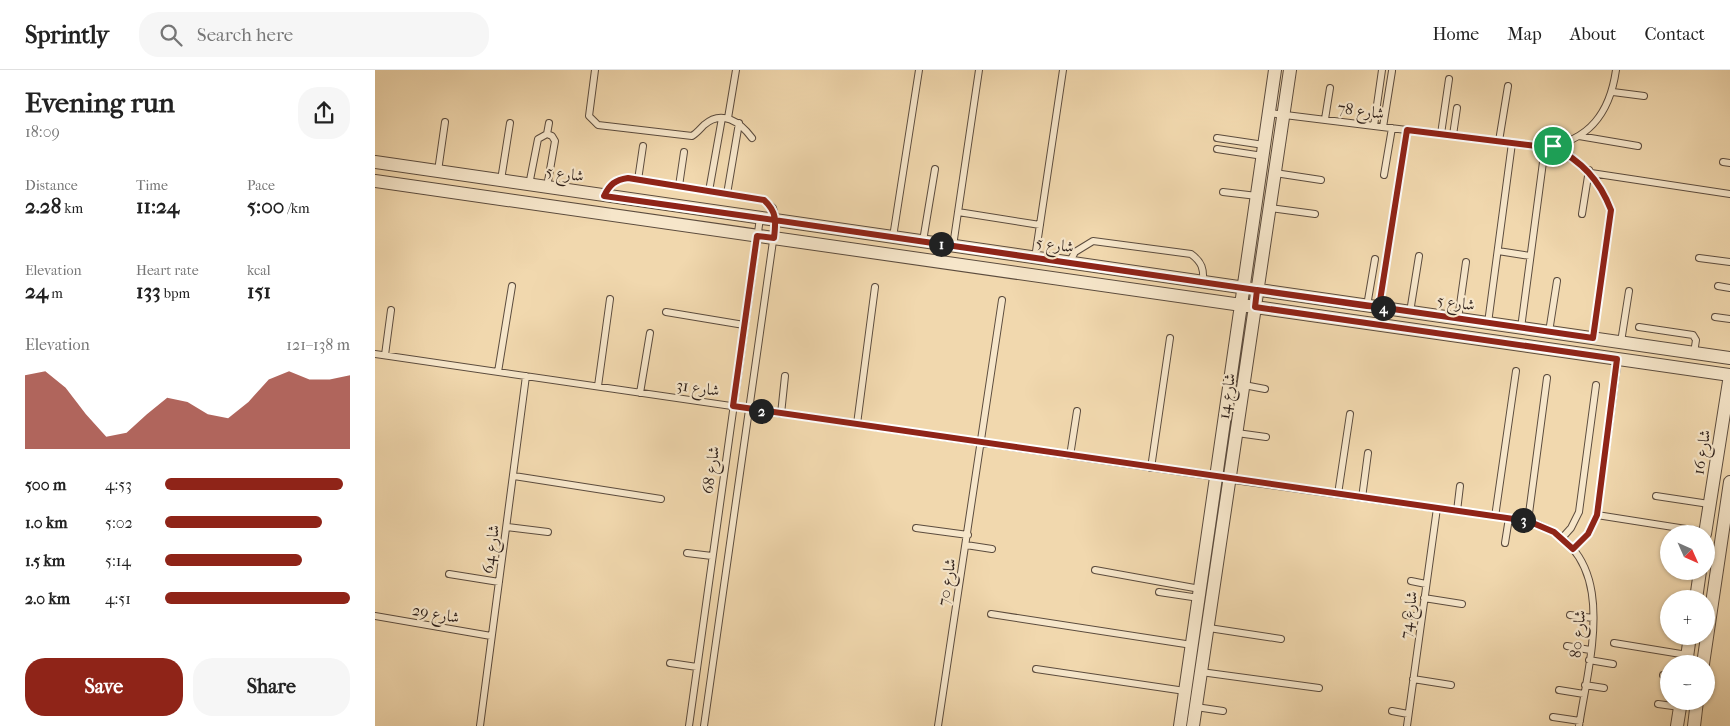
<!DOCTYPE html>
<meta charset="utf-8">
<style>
:root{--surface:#fff;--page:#f6f6f6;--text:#222;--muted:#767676;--line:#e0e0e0;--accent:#8f2418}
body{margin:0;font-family:"IM FELL French Canon",Amiri,serif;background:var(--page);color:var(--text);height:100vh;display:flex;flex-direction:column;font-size:19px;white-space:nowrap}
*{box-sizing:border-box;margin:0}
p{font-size:16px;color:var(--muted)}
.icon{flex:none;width:28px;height:28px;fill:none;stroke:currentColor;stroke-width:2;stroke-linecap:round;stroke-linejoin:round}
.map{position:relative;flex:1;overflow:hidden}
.side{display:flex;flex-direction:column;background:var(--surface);width:375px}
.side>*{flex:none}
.needle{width:32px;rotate:135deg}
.buttons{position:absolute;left:1285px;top:455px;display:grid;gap:10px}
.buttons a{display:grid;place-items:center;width:55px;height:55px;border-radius:50%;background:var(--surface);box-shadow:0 1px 4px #0004;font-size:25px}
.pin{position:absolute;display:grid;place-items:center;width:42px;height:42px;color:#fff;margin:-21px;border:2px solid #fff;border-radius:50%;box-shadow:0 1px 5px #0007}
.km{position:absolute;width:25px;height:25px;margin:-12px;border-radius:50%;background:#222;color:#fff;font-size:14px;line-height:25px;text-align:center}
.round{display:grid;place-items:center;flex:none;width:52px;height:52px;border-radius:20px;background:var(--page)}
.summary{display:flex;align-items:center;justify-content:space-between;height:85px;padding:0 25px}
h1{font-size:28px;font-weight:800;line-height:38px}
.figures{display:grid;grid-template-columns:repeat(3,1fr);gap:8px;height:85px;padding:5px 25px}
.figures div{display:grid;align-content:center}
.figures b{font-size:21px;font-weight:800}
.figures small{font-size:14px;font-weight:400}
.figures p{font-size:14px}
.chart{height:140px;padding:10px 25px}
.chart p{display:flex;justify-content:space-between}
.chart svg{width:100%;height:90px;margin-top:5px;fill:var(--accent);opacity:.7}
.button{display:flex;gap:10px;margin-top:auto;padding:10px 25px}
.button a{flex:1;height:58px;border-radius:20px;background:var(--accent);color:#fff;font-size:20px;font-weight:800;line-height:58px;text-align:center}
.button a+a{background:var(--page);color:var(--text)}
ul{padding:0 25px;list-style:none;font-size:16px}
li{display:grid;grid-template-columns:80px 60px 1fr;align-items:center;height:38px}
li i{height:12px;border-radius:6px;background:var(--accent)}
header{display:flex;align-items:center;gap:30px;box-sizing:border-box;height:70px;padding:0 25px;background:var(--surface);border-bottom:1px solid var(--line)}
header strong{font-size:24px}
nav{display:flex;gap:28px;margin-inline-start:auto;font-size:18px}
.search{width:350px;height:45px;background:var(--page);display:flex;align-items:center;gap:12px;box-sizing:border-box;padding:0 18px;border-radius:20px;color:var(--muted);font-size:19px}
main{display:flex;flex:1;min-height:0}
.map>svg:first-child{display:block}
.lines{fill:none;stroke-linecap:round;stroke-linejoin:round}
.lane-casing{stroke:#5c4c3e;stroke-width:8}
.street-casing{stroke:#5c4c3e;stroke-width:14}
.lane{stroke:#f6e6ca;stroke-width:6}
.street{stroke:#f6e6ca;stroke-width:12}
.route-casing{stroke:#fff;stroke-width:10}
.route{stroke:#8f2418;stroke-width:6}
.labels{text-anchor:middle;stroke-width:4.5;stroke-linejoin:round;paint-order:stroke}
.street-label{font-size:16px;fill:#2b1d18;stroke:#f6e6ca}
</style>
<header>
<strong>Sprintly</strong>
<div class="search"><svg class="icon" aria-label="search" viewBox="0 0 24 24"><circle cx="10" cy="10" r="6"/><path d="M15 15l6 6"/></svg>Search here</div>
<nav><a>Home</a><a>Map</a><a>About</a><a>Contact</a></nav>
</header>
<main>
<section class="side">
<div class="summary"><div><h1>Evening run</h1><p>18:09</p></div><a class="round"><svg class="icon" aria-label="share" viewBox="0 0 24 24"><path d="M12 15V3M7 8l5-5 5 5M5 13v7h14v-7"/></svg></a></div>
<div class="figures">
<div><p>Distance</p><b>2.28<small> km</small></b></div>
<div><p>Time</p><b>11:24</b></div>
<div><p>Pace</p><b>5:00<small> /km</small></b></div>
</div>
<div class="figures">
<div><p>Elevation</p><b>24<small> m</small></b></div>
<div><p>Heart rate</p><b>133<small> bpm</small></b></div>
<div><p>kcal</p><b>151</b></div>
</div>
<div class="chart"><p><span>Elevation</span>121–138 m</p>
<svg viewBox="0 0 160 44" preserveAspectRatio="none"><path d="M0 44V8L10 6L20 14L30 27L40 38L50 36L60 27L70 19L80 21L90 27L100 29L110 21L120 10L130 6L140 10L150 10L160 8V44z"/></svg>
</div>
<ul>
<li><b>500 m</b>4:53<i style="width:96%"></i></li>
<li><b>1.0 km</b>5:02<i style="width:85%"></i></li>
<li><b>1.5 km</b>5:14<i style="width:74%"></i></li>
<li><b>2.0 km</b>4:51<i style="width:100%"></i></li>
</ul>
<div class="button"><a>Save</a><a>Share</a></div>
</section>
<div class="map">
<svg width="1355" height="656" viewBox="0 0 1355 656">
<rect width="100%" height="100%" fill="#f1d8ae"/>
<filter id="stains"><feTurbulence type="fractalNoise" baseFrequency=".004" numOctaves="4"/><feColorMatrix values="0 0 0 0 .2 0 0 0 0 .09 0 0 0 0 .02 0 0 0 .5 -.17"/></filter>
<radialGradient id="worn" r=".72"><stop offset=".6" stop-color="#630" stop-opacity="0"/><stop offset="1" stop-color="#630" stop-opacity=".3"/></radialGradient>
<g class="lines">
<defs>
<path id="lane" d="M220 0 214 46 223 55 317 66C322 63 325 59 329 55 347 39 365 52 377 68
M1238 22 1269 26
M894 43 1170 77C1215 71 1235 42 1241 0
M353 48 361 0
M950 49 955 18
M999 56 1007 0
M1008 57 1017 1
M172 64 174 53
M1066 64 1074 9
M1078 65 1082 38
M1204 66 1263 76
M842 68 889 75
M1124 71 1133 16
M1178 76C1209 93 1223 107 1236 140L1218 268
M842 79 888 86
M1348 92 1355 93
M63 101 70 52
M900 103 946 110
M1216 103 1355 124
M1009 105 1017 58
M126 110 135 53
M263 110 268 76
M154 115 163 69 172 64 177 66 180 71 172 117
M304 116 309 82
M334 121 347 48
M848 122 882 126
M352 124 364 53
M229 125C235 114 240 110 253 108L389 130 398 138 401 150 329 656
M895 138 940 144
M583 142 665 155
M1207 144 1214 100
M518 167 544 0
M548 171 560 99
M578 176 604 0
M1123 181 1155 186
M660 188 688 0
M1324 188 1355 192
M694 193 700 182 718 171 816 184C827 192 829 199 828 212
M1343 216 1355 218
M992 236 1000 189
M1004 237 1032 60
M291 242 369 255
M1035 242 1044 186
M1340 247 1355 249
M1083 249 1091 192
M1113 253 1137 73
M1264 257 1318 265 1321 270 1319 283
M1146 258 1170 77
M1174 262 1182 211
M1246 272 1254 221
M0 284 842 407
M10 285 16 240
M123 302 137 216
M869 315 890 319
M223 316 235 229
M265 323 275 263
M406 344 410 306
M482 354 500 217
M862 363 891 367
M695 386 702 341
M776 398 795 268
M139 406 286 429
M852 409 1153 451C1248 479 1215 584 1204 656
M963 424 975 344
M1281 426 1334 434
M987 428 993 383
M1082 441 1085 416
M1222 445 1330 462
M1120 447 1141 301
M1153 451 1172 308
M132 457 173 462
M541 458 593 465
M1187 468 1196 458 1204 442 1221 315
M1130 473 1134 448
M591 475 617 479
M1198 479 1213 464 1222 445 1243 289
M312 483 337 486
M720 500 825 519
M1314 501 1324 503
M74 504 124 512
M1036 511 1051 514
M784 522 824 528
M1049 528 1087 534
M616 544 817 575
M1031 545 1047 547
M1195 545 1218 548
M0 546 116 566
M834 558 906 569
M1239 573 1312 585
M1192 576 1215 580
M1214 590 1238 594
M295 593 322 597
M661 599 810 621
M826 602 944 618
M1288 605 1294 606
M1038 609 1076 615
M1210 615 1229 618
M1184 620 1209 624
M1283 634 1305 637
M821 637 848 641
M1017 641 1033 644
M1178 647 1205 651
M105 656 151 306
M314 656 385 148
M563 656 627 230
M1032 656 1062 438"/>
<path id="street" d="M0 92 1355 288
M0 111 1355 305
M1330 464 1355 305
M1321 529 1325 501
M1311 594 1315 566
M1328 594 1355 412
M805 656 900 0
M818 656 915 0
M1302 656 1306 631
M1319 656 1322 631"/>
</defs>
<use href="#lane" class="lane-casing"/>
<use href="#street" class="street-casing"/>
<use href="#lane" class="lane"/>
<use href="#street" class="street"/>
</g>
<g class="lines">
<defs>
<path id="route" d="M1178 76 1170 77 1032 60 1004 237 992 236C790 207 588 176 385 148L229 126C235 114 240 110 253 108L389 130C402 142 401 151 399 168L382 166 358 336 1153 451 1179 462 1198 479 1213 464 1222 445 1242 289 880 237 882 220C923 226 963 231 1004 237L1218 268 1236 140C1224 109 1207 92 1178 76"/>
</defs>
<use href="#route" class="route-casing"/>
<use href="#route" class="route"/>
</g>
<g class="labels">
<g class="street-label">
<text transform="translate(986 40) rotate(7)" y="6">شارع 78</text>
<text transform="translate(190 103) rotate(8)" y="6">شارع 5</text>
<text transform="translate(680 174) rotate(8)" y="6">شارع 5</text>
<text transform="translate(1081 232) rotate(8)" y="6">شارع 5</text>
<text transform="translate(323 317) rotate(8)" y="6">شارع 31</text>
<text transform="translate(851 326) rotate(-82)" y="6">شارع 14</text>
<text transform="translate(1326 382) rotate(-81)" y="6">شارع 16</text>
<text transform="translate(335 400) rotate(-82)" y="6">شارع 68</text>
<text transform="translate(115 479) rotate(-82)" y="6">شارع 64</text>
<text transform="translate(571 512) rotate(-81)" y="6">شارع 70</text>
<text transform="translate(61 543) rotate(10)" y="6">شارع 29</text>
<text transform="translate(1033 545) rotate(-82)" y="6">شارع 74</text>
<text transform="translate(1202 564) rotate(-84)" y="6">شارع 80</text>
</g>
</g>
<rect width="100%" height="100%" filter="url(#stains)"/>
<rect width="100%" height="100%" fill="url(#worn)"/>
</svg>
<div class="buttons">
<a><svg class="needle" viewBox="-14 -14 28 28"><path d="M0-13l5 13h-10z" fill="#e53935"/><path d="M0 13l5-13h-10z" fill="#767676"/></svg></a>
<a>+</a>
<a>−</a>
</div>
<div class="pin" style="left:1178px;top:76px;background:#1e9e55"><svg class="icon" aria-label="arrive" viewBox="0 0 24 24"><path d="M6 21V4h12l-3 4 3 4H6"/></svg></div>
<b class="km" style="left:566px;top:174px">1</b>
<b class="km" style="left:386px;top:341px">2</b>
<b class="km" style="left:1148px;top:450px">3</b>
<b class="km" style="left:1008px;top:238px">4</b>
</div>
</main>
